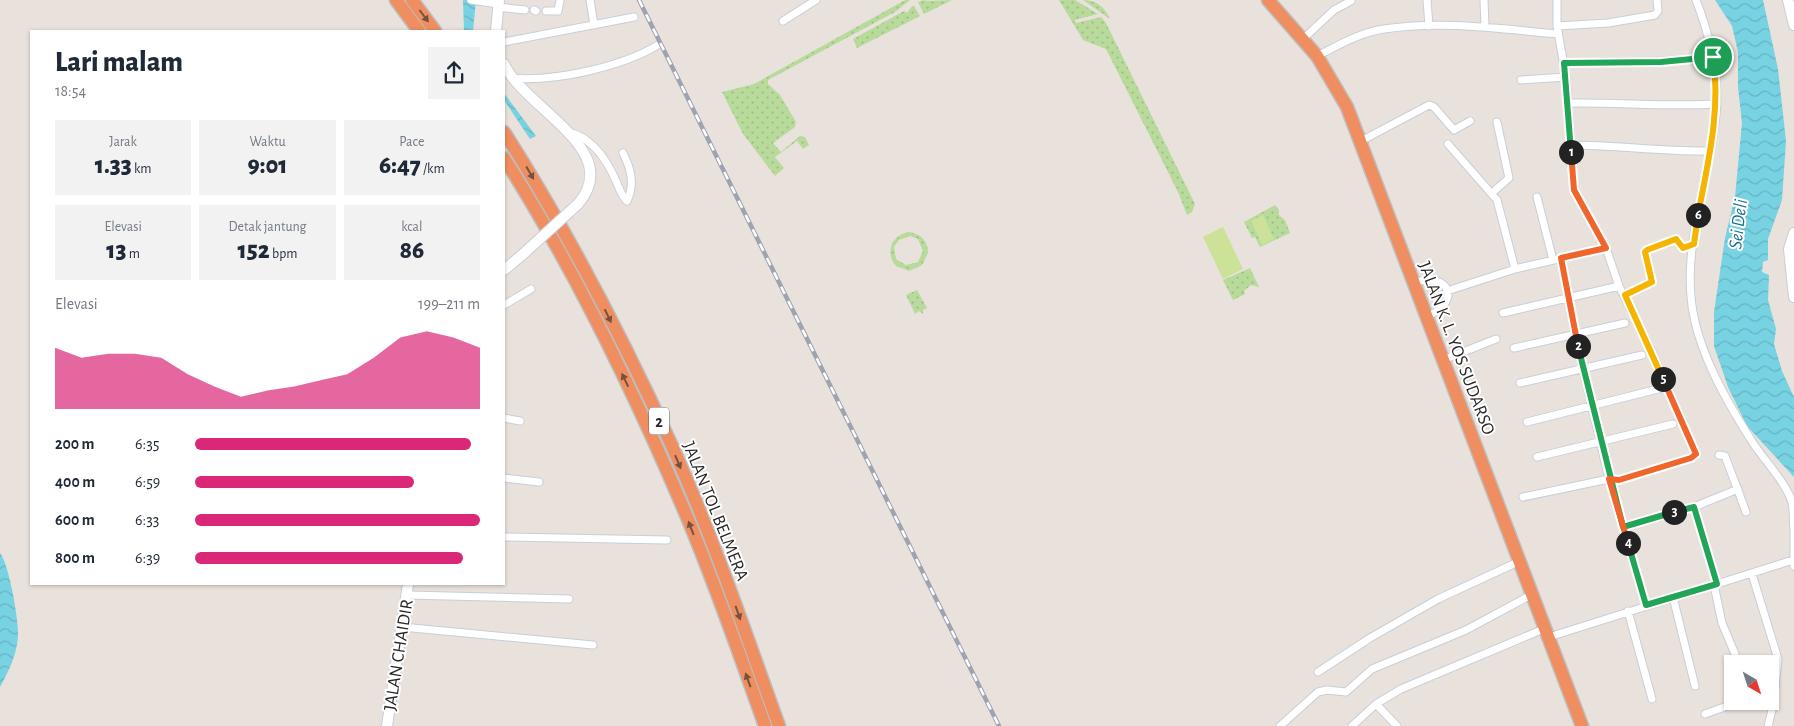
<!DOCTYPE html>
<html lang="id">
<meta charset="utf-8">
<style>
:root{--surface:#fff;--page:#f2f2f3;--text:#1f2937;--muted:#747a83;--accent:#db2777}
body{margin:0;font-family:"Alegreya Sans",sans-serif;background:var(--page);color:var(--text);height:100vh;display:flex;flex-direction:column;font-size:19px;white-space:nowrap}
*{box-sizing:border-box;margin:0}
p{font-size:16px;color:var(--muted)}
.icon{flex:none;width:28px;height:28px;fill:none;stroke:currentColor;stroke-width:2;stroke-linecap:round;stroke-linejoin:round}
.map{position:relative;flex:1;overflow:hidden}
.panel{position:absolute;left:30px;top:30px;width:475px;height:555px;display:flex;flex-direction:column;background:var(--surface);border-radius:0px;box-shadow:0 1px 4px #0004}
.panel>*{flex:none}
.needle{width:32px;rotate:141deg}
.fabs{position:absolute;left:1724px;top:655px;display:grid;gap:10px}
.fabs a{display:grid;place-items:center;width:55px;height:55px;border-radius:0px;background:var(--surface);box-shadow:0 1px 4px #0004;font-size:25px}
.pin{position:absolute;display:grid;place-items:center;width:42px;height:42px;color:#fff;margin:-21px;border:2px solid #fff;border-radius:50%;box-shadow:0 1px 5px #0007}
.km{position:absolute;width:25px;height:25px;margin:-12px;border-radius:50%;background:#222;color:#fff;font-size:14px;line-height:25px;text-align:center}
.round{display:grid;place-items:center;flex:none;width:52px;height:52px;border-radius:0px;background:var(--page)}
.headline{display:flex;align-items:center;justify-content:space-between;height:85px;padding:0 25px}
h1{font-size:28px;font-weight:800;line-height:38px}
.metrics{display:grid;grid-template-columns:repeat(3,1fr);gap:8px;height:85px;padding:5px 25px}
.metrics div{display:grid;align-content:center;border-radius:0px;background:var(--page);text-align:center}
.metrics b{font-size:25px;font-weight:800}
.metrics small{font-size:14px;font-weight:400}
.metrics p{font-size:14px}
.chart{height:140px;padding:10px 25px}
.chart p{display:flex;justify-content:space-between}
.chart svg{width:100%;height:90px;margin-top:5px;fill:var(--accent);opacity:.7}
ul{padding:0 25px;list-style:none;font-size:16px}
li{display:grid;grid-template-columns:80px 60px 1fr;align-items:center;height:38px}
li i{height:12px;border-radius:6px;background:var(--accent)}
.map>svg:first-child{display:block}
.grass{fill:url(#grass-dots);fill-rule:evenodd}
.pitch{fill:#cbe298}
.water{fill:url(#water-waves)}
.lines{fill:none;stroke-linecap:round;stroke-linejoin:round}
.street-casing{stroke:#c9ced9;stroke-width:9}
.secondary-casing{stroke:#c9ced9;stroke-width:12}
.highway-casing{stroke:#bebebe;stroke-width:15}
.street{stroke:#fff;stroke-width:7}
.secondary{stroke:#fff;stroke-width:10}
.highway{stroke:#ef8e60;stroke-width:12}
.rail-casing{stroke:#9ea3b1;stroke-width:4.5}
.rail{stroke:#fff;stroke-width:2.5;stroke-dasharray:8;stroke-linecap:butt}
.secondary-bridge-casing{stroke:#c9ced9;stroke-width:12;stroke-linecap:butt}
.secondary-bridge{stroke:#fff;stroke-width:10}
.oneway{fill:#78513e}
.split-1-casing{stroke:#fff;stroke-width:10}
.split-2-casing{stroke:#fff;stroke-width:10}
.split-3-casing{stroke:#fff;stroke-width:10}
.split-4-casing{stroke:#fff;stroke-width:10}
.split-5-casing{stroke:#fff;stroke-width:10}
.split-6-casing{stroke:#fff;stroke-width:10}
.split-7-casing{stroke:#fff;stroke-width:10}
.split-1{stroke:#22a559;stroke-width:6}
.split-2{stroke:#f0652b;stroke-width:6}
.split-3{stroke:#22a559;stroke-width:6}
.split-4{stroke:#22a559;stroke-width:6}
.split-5{stroke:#f0652b;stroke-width:6}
.split-6{stroke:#f5b400;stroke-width:6}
.split-7{stroke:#f5b400;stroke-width:6}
.labels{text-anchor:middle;stroke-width:4;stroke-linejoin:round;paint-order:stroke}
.shield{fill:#fff;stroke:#686868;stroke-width:1}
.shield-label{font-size:16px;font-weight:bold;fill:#282828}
.street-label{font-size:18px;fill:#282828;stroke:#fff}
.water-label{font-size:19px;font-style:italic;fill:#19708b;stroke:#fff}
</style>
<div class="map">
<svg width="1794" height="726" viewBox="0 0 1794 726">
<defs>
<pattern id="grass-dots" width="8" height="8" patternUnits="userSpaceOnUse" patternTransform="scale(1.25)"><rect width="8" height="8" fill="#b8db9c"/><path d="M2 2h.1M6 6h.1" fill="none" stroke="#9ebc86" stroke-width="1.8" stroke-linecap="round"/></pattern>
<pattern id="water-waves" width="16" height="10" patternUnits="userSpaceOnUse" patternTransform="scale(1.25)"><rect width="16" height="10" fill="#77d2e2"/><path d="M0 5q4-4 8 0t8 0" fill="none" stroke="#67b4c2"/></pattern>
</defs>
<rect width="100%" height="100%" fill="#e9e1db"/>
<path class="grass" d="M905 0H910L895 12 768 80V84L780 95 796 122 795 127 773 143 781 152 800 136 805 137 809 145 803 149 797 141 775 157 784 168 775 176 743 134 722 92 754 84Z
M924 0 927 1 952 0 924 14 918 2Z
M1059 0H1075L1098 14 1075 20 1076 23 1101 17 1106 23 1195 204 1192 212 1187 215 1178 192 1106 49 1083 40Z
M1083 0C1096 0 1105 7 1110 19Z
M912 6H914L920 16 857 48 853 39 904 11 907 13Z
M1275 205 1279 210V215L1285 220 1290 233 1260 247 1255 237 1252 238 1244 222Z
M908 232C920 233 928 240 928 253L922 265 909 271 896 266C885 253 891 236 908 232ZM910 236 918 239 923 251 918 262 906 265 896 259 894 247 899 240Z
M1250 268 1259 287 1251 285 1244 291 1245 294 1233 300 1223 280Z
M917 290 927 308 923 310V314L919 311 915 314 906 295Z"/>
<path class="pitch" d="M1263 215 1274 239 1262 245 1251 221Z
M1223 227 1243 269 1223 279 1203 237Z"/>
<path class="water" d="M463 0H476L473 31H464Z
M1715 0H1763L1778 69 1786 141 1782 200 1768 239V260L1763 262 1762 272 1769 275 1768 300 1776 329 1774 344 1782 371 1794 397V477L1747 426 1728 387 1714 346V312L1725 238 1735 197 1742 123 1738 87V52L1732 26Z
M504 93 536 136 530 139 504 100Z
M0 553C9 564 19 621 18 636 17 654 9 671 0 687Z"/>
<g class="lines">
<defs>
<path id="street" d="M471 0 498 4
M590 0 594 25
M1427 0 1429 26
M1484 0 1485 27
M1696 0C1710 36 1720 76 1716 115 1710 177 1683 242 1692 306 1699 354 1727 402 1753 443 1764 460 1788 485 1792 503 1794 511 1793 521 1794 530
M497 7 525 10
M534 10 536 11
M546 11H558L560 0
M783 21 816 0
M1557 26 1608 23 1655 15 1658 11 1657 0
M1303 39 1334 10 1351 1
M504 42 634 17
M1317 56C1337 46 1361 32 1384 29 1441 20 1501 29 1558 34
M1564 63 1661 61 1713 57
M511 78C555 82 621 67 658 45
M1521 80 1566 77
M1568 103C1618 102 1667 107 1717 104
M569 132C592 138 607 160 616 181 619 188 622 197 627 201 635 184 631 169 623 153
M1361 141 1429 105 1434 107 1454 130 1470 121
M1448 144 1497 200 1515 269
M1571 145C1617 145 1663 152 1710 151
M1492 193 1509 178 1497 122
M1537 197 1553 260
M1561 259 1575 335 1609 479 1646 605
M1413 283C1450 270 1463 303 1425 317
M1447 291 1515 269 1606 248
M1625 295 1652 282 1645 252 1647 250 1676 239 1683 248 1694 244
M504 305 531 289
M1503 313 1619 286
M1514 348 1625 323
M1443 360 1496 339
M1520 383 1642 355
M504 418 520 421
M1527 422 1666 387
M1719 455 1725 456 1746 512
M1537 457 1673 424
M504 478 539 482
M1523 497 1609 479 1619 480 1691 458 1696 454 1652 352 1619 286 1606 248 1574 190 1566 77 1557 26V0
M1694 507 1717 584
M1623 527 1694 507 1738 489
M1794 530V566
M504 537 667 540
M1752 574 1778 659 1773 706 1768 726
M1714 585 1722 623 1735 654
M407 595 569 599
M1673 597 1695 686
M1628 611 1652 699
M402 627 593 645
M1549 637 1793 560
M1318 672 1370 638 1438 599 1520 561
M1376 704 1397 726
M1705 714 1741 701
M1280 726 1318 692 1327 690 1346 692 1372 669 1466 630 1533 594
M1352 726 1376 704 1401 689 1546 628"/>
<path id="secondary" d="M1788 0 1794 25
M496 31 499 0
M504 64C525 109 625 150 578 204
M1794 233 1789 249 1794 297
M504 270 522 255
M387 726 408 584"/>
<path id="highway" d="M396 0 419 31
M412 0 435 31
M1268 0 1317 56 1347 107 1582 726
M504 132C568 232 623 339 672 446 713 537 745 632 779 726
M504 158C576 271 635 394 687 517 716 586 740 656 765 726"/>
</defs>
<use href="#street" class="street-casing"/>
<use href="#secondary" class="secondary-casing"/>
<use href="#highway" class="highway-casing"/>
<use href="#street" class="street"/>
<use href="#secondary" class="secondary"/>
<use href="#highway" class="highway"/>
<defs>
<path id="rail" d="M639 0 999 726"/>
</defs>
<use href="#rail" class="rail-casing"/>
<use href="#rail" class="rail"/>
<defs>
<path id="secondary-bridge" d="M522 255 578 204"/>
</defs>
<use href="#secondary-bridge" class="secondary-bridge-casing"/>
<use href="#secondary-bridge" class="secondary-bridge"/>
</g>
<defs><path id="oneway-solid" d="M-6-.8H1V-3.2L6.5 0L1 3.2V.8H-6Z" transform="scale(1.25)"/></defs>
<g class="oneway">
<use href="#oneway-solid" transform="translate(424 16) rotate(53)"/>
<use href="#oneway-solid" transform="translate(530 173) rotate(60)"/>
<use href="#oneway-solid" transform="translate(608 316) rotate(64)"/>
<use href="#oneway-solid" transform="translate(625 380) rotate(-116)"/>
<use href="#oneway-solid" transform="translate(678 462) rotate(67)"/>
<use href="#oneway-solid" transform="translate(691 528) rotate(-111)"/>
<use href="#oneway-solid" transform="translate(738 613) rotate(70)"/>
<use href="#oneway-solid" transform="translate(748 680) rotate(-110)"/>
</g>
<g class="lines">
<defs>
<path id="split-1" d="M1571 152 1564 63 1661 62 1713 57"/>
<path id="split-2" d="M1571 152 1574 190 1606 248 1561 258 1578 346"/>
<path id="split-3" d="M1578 346 1623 527 1674 512"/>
<path id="split-4" d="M1628 543 1646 605 1717 584 1694 507 1674 512"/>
<path id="split-5" d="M1628 543 1609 479 1619 480 1691 458 1696 454 1663 379"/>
<path id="split-6" d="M1663 379 1625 295 1652 282 1645 252 1647 250 1676 239 1683 248 1694 244 1698 215"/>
<path id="split-7" d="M1698 215C1708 162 1721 111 1713 57"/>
</defs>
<use href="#split-1" class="split-1-casing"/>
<use href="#split-2" class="split-2-casing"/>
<use href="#split-3" class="split-3-casing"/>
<use href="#split-4" class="split-4-casing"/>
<use href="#split-5" class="split-5-casing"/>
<use href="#split-6" class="split-6-casing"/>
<use href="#split-7" class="split-7-casing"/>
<use href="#split-1" class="split-1"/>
<use href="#split-2" class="split-2"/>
<use href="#split-3" class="split-3"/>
<use href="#split-4" class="split-4"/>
<use href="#split-5" class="split-5"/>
<use href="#split-6" class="split-6"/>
<use href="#split-7" class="split-7"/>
</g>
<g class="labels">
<rect class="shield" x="649" y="407.5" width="20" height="27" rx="4"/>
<g class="shield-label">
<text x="659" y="427">2</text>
</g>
<g class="street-label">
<text transform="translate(1457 348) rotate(69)" y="6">JALAN K. L. YOS SUDARSO</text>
<text transform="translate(716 511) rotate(68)" y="6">JALAN TOL BELMERA</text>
<text transform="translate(398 655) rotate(-81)" y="6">JALAN CHAIDIR</text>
</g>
<g class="water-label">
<text transform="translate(1737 224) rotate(-83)" y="7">Sei Deli</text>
</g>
</g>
</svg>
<div class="fabs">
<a><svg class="needle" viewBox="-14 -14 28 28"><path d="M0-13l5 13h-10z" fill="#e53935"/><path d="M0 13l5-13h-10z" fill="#747a83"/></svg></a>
</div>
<div class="pin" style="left:1713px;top:57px;background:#1e9e55"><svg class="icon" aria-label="arrive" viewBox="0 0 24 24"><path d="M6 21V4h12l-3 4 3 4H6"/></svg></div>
<b class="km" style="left:1571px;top:152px">1</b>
<b class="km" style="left:1578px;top:346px">2</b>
<b class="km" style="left:1674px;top:512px">3</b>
<b class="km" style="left:1628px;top:543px">4</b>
<b class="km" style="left:1663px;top:379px">5</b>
<b class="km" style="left:1698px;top:215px">6</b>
<section class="panel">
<div class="headline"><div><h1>Lari malam</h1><p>18:54</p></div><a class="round"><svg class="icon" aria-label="share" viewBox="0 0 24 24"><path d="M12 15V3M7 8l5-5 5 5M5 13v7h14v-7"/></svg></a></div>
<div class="metrics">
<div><p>Jarak</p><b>1.33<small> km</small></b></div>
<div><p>Waktu</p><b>9:01</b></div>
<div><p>Pace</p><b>6:47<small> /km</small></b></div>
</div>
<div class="metrics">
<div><p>Elevasi</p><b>13<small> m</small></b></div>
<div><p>Detak jantung</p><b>152<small> bpm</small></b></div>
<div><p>kcal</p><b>86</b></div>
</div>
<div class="chart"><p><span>Elevasi</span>199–211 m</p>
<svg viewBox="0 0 160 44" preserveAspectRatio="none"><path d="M0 44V14L10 19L20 17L30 17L40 19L50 27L60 33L70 38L80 35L90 33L100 30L110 27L120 19L130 9L140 6L150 9L160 14V44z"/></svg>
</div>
<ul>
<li><b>200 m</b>6:35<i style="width:97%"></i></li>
<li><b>400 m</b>6:59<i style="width:77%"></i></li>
<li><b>600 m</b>6:33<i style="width:100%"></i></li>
<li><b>800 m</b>6:39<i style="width:94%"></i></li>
</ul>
</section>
</div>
